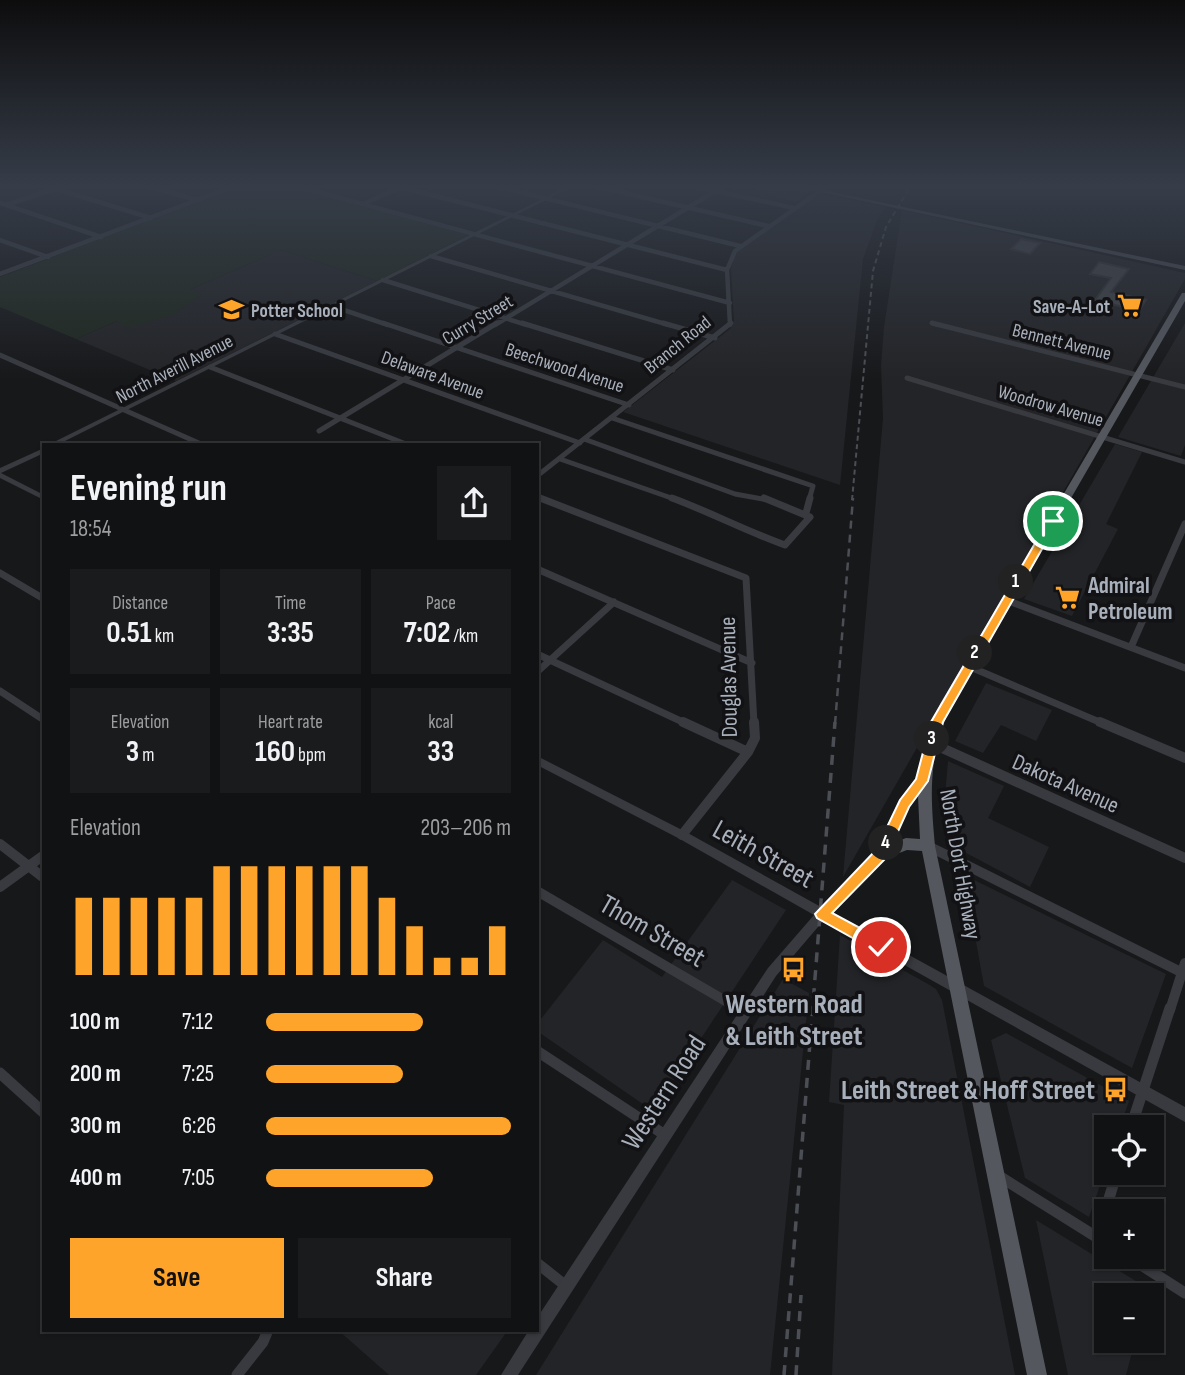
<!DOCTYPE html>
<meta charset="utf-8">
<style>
:root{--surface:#111214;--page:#1a1b1d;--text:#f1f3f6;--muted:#9c9ea0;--line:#303234;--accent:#ffa42a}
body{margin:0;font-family:"Sofia Sans Condensed",sans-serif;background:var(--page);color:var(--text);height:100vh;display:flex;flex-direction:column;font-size:26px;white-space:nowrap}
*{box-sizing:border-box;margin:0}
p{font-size:23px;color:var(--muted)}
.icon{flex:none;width:38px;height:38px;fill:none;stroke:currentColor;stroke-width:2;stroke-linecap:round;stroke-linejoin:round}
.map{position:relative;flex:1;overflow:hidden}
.panel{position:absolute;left:42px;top:443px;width:497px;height:889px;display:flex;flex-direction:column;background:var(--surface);border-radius:0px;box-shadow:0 2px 5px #0004,0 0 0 2px var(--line)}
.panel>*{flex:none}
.controls{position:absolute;left:1094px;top:1115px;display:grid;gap:14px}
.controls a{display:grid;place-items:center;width:70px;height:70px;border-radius:0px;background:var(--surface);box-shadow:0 2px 5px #0004,0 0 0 2px var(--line);font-size:35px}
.pin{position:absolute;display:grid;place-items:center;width:60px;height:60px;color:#fff;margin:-30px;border:4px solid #fff;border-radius:50%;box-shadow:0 2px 7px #0007}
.km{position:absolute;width:35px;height:35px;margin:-18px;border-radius:50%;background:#222;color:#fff;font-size:19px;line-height:35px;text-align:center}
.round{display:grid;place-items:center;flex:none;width:74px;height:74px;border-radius:0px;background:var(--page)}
.head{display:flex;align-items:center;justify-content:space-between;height:119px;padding:0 28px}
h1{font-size:38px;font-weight:700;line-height:52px}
.stats{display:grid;grid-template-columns:repeat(3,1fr);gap:10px;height:119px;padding:7px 28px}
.stats div{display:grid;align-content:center;border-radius:0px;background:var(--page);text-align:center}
.stats b{font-size:30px;font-weight:700}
.stats small{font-size:19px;font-weight:400}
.stats p{font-size:19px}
.chart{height:196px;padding:14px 28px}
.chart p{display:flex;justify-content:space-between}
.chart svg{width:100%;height:126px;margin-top:7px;stroke:var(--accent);stroke-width:6}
.button{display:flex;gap:14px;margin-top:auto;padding:14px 28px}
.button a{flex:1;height:80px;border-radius:0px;background:var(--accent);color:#111;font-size:28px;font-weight:700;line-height:80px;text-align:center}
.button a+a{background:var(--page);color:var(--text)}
ul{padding:0 28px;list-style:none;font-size:23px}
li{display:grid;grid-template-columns:112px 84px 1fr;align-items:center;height:52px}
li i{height:18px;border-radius:9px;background:var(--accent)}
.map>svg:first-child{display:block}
.built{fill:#232427}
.green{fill:#1f281f}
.building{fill:#414347;stroke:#313236;stroke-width:2}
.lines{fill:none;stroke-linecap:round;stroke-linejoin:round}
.minor-far4{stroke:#383a3f;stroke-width:4.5}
.minor-far3{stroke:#383a3f;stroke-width:5}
.minor-far2{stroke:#383a3f;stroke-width:7}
.minor-far1{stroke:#383a3f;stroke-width:10}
.minor{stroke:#383a3f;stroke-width:11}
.tertiary{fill:#383a3f;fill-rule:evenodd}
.secondary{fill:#46494f;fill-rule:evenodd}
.primary{fill:#54575e;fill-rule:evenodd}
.rail-far2{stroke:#4b4e54;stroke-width:2;stroke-dasharray:5 3.5;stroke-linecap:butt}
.rail-far1{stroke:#4b4e54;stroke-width:2.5;stroke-dasharray:8 6;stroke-linecap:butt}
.rail{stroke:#4b4e54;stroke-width:3.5;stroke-dasharray:10 8;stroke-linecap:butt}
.route{fill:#ffa42a;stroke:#fff;stroke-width:2}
.labels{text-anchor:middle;stroke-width:7;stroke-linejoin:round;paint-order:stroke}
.far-poi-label{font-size:19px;font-weight:bold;fill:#a8b0bb;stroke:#121215;text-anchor:end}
.far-street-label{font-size:19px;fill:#a8b0bb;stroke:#121215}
.poi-label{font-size:23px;font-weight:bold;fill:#a8b0bb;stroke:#121215;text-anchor:start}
.street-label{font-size:23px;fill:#a8b0bb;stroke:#121215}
.near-street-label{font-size:28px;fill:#a8b0bb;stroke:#121215}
.near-poi-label{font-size:28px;font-weight:bold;fill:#a8b0bb;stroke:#121215}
</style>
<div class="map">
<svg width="1185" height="1375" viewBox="0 0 1185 1375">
<rect width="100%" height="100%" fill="#17181a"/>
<path class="built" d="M747 187H791L811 191 796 202 773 197 777 194Z
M820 194 886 207 878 218 863 259 840 485 623 412 730 329 734 323 731 268 734 257 737 252Z
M902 210 1185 273V279L843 877 883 418 881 366 884 327Z
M281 250 377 281 176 381 76 339Z
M1185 323V445L1181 456 1118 437Z
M1115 444 1142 452 1106 524 1118 529 1072 616 1024 599Z
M986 683 1052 710 1036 741 1001 725 983 753 955 741Z
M948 761 1004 786 988 818 1049 847 1030 887 953 846 944 808Z
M964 875 1166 974 1132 1068 984 986Z
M732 880 786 910 653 1111 537 1031V1024L603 940 662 977Z
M840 935 928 984 936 989 942 1000 1015 1375H832L844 1105 829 1102Z
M783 979 809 993 770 1375H536Z
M1006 1033 1129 1101 1120 1127H1106V1168L1089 1217 1025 1178 991 1040Z
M1036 1220 1149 1289 1147 1295H1106V1340L1135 1341 1126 1375H1068Z
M338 1330H508L476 1375H389Z"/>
<path class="green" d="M238 187H293L468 235 377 281 281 250 191 289 202 294 173 315 126 328 117 321 76 339 0 307V277Z"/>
<path class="building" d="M1021 239 1040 243 1030 254 1011 249Z
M1099 262 1129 269 1111 292 1146 300 1139 311 1095 300 1111 278 1090 274Z"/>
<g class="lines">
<path class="minor-far4" d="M50 187 151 218
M151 187 197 200
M299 187 730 303
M400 187 727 270
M499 187 740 246
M599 187 768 226
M697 187 794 208
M0 203 101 237
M363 204 401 187
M6 205 54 189
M0 240 48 257
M431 256 669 325
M0 274 232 187
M383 280 527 325
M332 306 388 325
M932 323 939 325
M495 325 722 187
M730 325 727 270 735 251 820 191"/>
<path class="minor-far3" d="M383 323 629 405
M522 323 673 370
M663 323 715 338
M932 323 1185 387
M275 334 580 443
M0 355 201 444
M210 367 406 444
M907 378 1185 462
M612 418 813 486 809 500
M319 431 497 323
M584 439 735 494 768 500
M560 459 677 500
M537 476 731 323
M537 497 544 500"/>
<path class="minor-far2" d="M540 498 746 578 754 724
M672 498C710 512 746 531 785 545L810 517 764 498
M806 513 810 498
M537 569 752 663
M0 573 44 599
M1006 600 1185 668
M1131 647 1185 524
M537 654 687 724
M968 666 1104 724
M537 672 614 602
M0 691 44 720"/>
<path class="minor-far1" d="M683 722 748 752
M1100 722 1185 758
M931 743 1185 858
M682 835 748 752 755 738 754 722
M0 844 44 878
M928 846 1185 974
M0 887 44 855
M537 891 741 1010
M1170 1010 1185 963"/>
<path class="minor" d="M738 1008 745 1012
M537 1051 665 1135
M0 1073 44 1113
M1131 1127 1170 1008
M999 1176 1106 1243
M1097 1238 1117 1172
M1127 1256 1185 1293
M537 1263 566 1286
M237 1375 263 1342 268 1330"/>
<path class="tertiary" d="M566 187H572L59 444H50Z
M44 448V453L1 473 44 495V500L0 478V468Z
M537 756 686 832 821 907 877 851 881 849 885 851 887 854 885 857 831 912 1185 1107V1122L824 920 776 976 518 1375H501L529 1330H537V1318L768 968 814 915 678 838 537 765Z"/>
<path class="secondary" d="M798 187H808L1185 266V270Z"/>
<path class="primary" d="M1182 293H1185V301L952 704C928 756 930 791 935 846L1047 1375H1027L922 851 907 850 881 860 876 858 874 854 899 800 918 777 925 740 940 704ZM918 796 920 839 906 838 893 843 909 807Z"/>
<path class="rail-far2" d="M852 500 873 271 886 227 910 187"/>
<path class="rail-far1" d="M835 724 853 498"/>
<path class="rail" d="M784 1375 835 722
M796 1375 801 1295"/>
</g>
<linearGradient id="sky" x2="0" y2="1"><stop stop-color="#0d0d0e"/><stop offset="0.49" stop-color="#363d49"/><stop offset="1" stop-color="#363d49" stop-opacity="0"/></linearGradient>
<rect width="1185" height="380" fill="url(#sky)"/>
<path class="route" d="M1053 518 1058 521 943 722 928 781 909 807 886 858 832 913 886 942 888 947 886 951H876L817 918 815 914 876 850 900 800 916 779 931 722 1048 521Z"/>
<defs>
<symbol id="supermarket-bare" viewBox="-9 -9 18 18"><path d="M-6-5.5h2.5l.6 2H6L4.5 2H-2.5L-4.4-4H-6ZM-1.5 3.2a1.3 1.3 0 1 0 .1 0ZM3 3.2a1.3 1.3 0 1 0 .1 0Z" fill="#ffa42a" stroke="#121215" stroke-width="2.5" paint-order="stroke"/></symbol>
<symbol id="school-bare" viewBox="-9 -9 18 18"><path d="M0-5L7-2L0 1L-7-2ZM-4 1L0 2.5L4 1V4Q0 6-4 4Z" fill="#ffa42a" stroke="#121215" stroke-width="2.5" paint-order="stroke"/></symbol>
<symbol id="bus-bare" viewBox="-9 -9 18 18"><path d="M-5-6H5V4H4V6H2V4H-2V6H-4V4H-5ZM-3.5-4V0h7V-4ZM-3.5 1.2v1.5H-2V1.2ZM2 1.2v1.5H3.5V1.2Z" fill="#ffa42a" stroke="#121215" stroke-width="2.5" paint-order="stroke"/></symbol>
</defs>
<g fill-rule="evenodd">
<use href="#supermarket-bare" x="1112" y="288" width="35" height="35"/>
<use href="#school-bare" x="214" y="292" width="35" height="35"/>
<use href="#supermarket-bare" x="1050" y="580" width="35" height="35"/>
<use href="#bus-bare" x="776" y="952" width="35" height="35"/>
<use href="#bus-bare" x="1098" y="1072" width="35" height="35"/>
</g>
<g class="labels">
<g class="far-poi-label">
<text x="1110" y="313">Save-A-Lot</text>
<text x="251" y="317" text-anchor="start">Potter School</text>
</g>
<g class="far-street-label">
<text transform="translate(477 319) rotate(-31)" y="7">Curry Street</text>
<text transform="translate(1062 341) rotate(14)" y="7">Bennett Avenue</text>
<text transform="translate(677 344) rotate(-39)" y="7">Branch Road</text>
<text transform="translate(565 367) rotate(18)" y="7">Beechwood Avenue</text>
<text transform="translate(174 368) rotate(-27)" y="7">North Averill Avenue</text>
<text transform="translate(433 374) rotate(20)" y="7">Delaware Avenue</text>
<text transform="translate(1051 405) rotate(16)" y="7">Woodrow Avenue</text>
</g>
<g class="poi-label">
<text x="1088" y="593">Admiral<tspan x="1088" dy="26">Petroleum</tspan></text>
</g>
<g class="street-label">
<text transform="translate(728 677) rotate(-91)" y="8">Douglas Avenue</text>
<text transform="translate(1066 783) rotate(24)" y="8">Dakota Avenue</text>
<text transform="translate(961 864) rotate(80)" y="8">North Dort Highway</text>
</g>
<g class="near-street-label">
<text transform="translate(764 853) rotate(29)" y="10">Leith Street</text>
<text transform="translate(653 930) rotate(30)" y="10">Thom Street</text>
<text transform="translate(663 1092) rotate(-57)" y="10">Western Road</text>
</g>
<g class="near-poi-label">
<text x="794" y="1013">Western Road<tspan x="794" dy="32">&amp; Leith Street</tspan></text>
<text x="1095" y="1099" text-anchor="end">Leith Street &amp; Hoff Street</text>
</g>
</g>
</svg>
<div class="controls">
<a><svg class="icon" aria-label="locate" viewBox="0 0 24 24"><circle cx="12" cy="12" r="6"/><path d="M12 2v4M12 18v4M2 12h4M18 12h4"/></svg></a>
<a>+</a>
<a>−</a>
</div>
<div class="pin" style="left:1053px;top:521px;background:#1e9e55"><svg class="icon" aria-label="arrive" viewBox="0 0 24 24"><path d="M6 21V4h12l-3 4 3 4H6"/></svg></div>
<div class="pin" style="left:881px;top:947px;background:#d93025"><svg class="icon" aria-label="check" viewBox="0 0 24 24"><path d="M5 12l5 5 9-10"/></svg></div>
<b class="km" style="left:1016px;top:582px">1</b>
<b class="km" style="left:975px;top:653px">2</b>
<b class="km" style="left:932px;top:739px">3</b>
<b class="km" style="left:886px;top:843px">4</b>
<section class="panel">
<div class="head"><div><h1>Evening run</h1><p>18:54</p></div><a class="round"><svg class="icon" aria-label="share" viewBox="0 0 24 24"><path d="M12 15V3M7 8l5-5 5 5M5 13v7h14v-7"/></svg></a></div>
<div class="stats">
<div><p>Distance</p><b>0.51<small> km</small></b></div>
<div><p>Time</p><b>3:35</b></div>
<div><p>Pace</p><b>7:02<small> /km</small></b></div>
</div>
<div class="stats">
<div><p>Elevation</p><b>3<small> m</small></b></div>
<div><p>Heart rate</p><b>160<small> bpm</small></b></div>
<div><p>kcal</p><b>33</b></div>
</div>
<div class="chart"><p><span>Elevation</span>203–206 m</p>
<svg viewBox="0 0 160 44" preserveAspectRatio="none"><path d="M5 44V17M15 44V17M25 44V17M35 44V17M45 44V17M55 44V6M65 44V6M75 44V6M85 44V6M95 44V6M105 44V6M115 44V17M125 44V27M135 44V38M145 44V38M155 44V27"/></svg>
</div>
<ul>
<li><b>100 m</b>7:12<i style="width:64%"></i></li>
<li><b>200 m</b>7:25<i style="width:56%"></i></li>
<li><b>300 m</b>6:26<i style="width:100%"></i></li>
<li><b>400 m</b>7:05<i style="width:68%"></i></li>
</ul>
<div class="button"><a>Save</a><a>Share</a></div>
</section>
</div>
